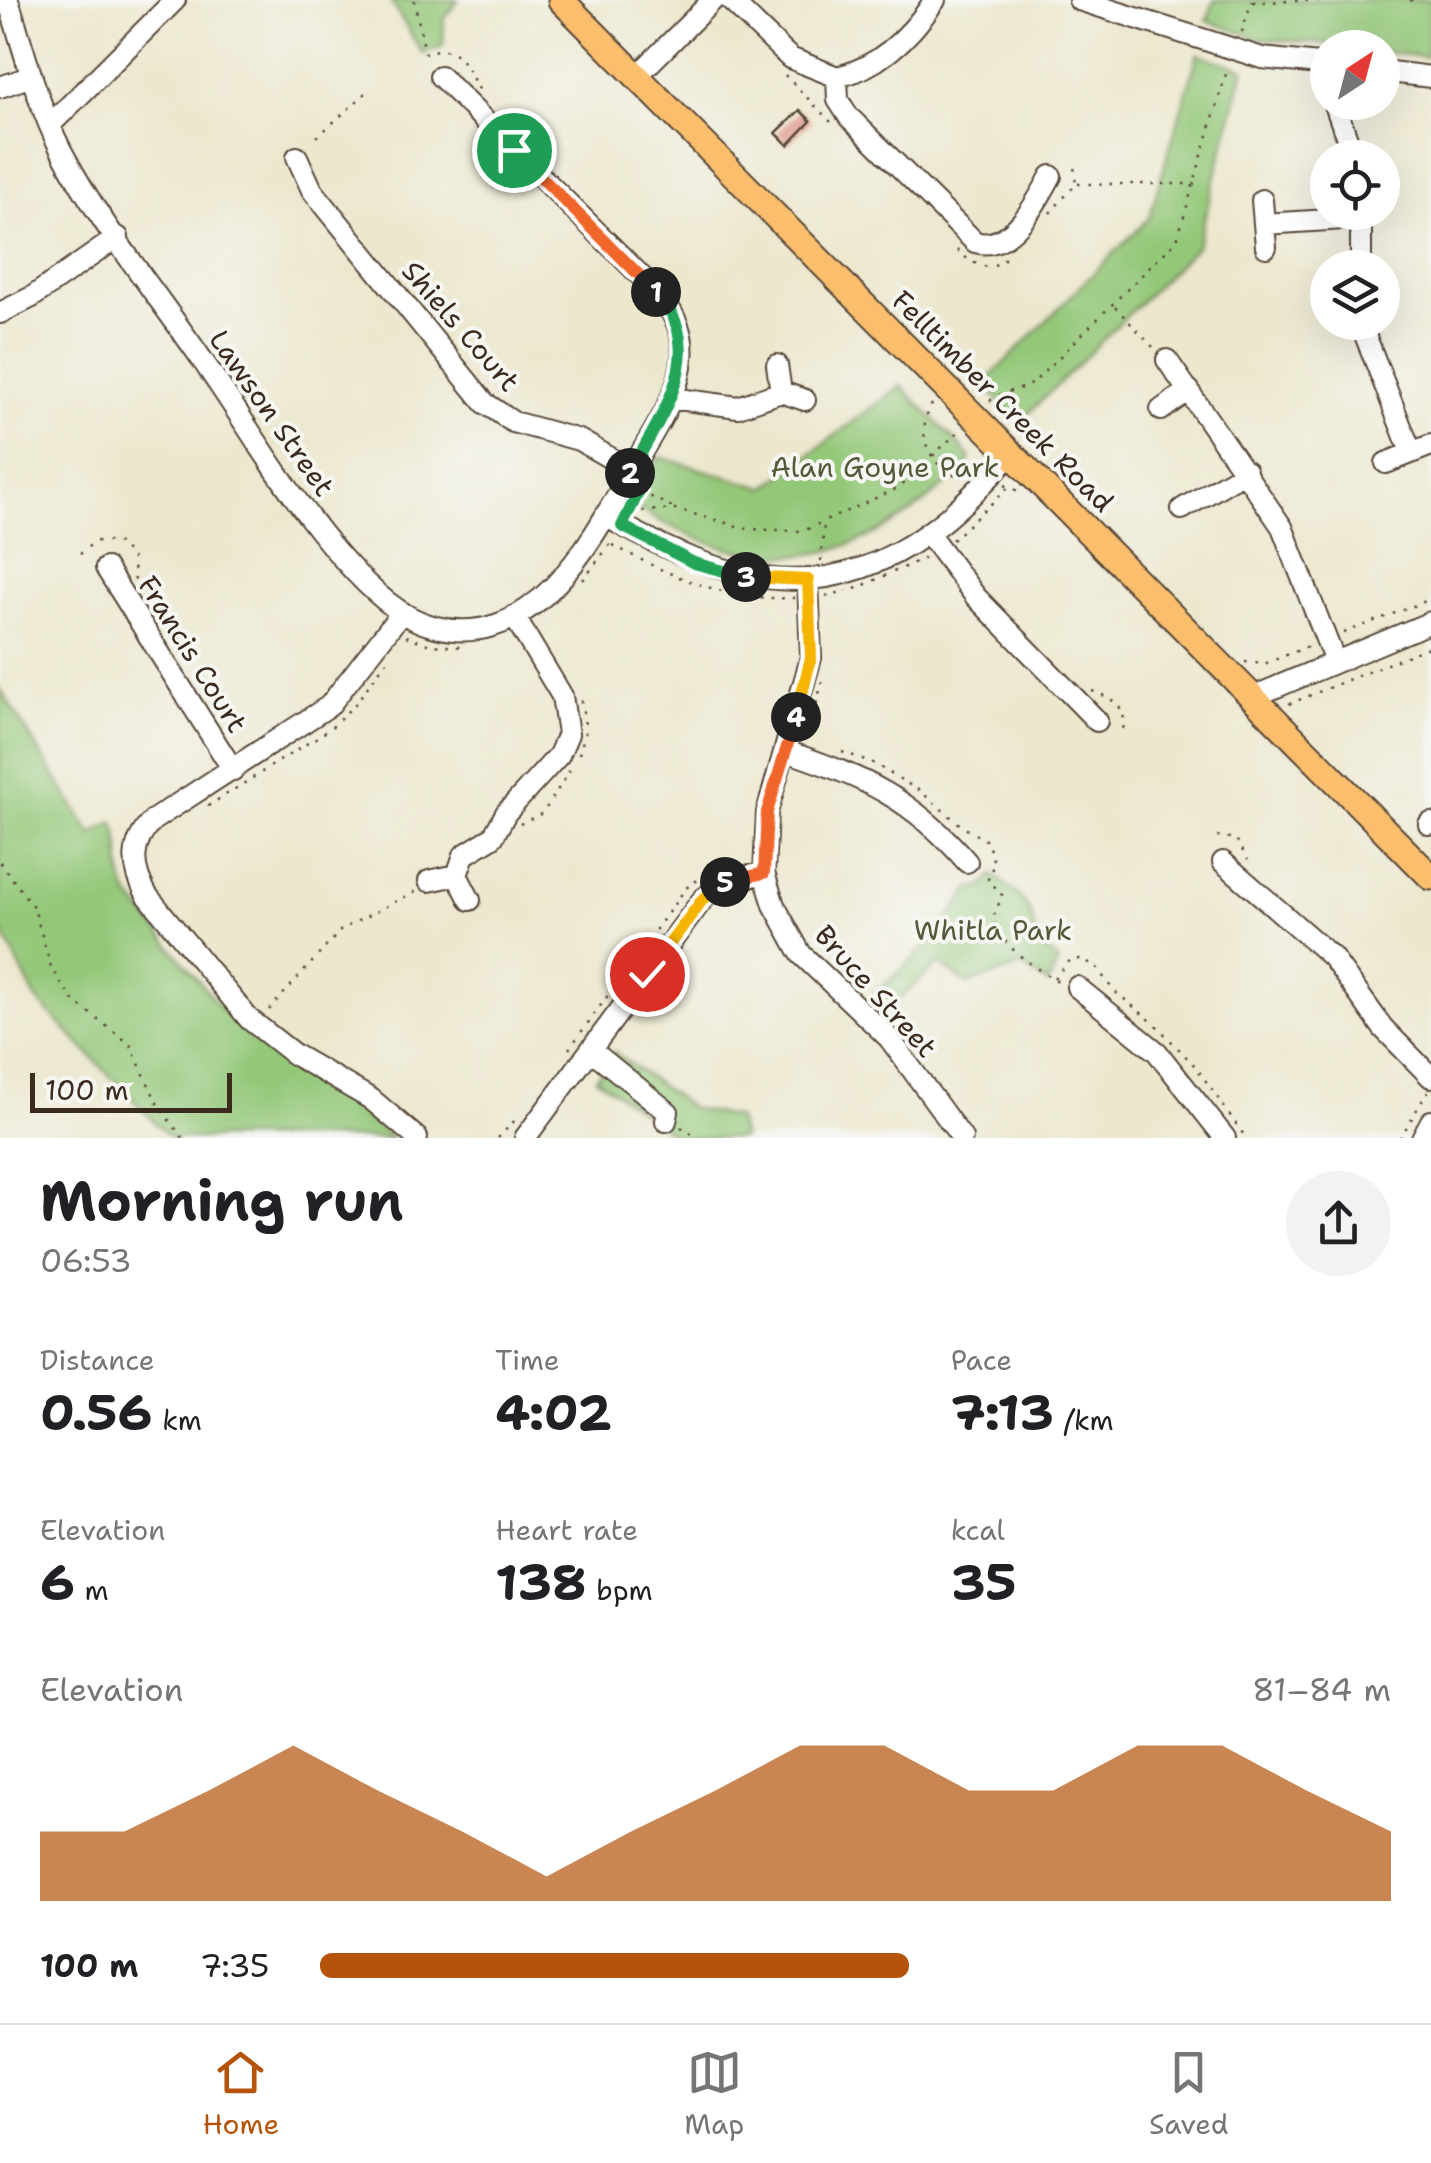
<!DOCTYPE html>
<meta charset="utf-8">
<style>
:root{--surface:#fff;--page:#f2f2f2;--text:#202124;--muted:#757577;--line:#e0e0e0;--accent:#b45309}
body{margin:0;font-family:"Shantell Sans",sans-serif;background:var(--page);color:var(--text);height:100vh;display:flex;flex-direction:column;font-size:38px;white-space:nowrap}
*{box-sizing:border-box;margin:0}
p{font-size:32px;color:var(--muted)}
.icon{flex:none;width:55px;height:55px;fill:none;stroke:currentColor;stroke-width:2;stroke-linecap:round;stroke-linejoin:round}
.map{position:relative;height:1138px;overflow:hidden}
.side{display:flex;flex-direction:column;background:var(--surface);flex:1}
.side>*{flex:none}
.needle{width:65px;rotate:36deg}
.fabs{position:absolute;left:1310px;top:30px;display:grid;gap:20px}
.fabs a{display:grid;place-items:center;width:90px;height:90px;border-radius:50%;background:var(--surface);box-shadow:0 10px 40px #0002;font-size:50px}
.scale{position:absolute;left:30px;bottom:25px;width:202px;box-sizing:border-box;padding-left:10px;border:5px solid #3b2a1e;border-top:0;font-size:28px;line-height:35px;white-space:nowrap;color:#3b2a1e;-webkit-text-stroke:8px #f6f6f2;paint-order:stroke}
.pin{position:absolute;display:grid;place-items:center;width:85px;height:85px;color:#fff;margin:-42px;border:5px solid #fff;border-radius:50%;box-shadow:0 2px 10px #0007}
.km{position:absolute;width:50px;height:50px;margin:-25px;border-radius:50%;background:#222;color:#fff;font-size:28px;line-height:50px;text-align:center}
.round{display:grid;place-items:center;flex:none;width:105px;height:105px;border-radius:52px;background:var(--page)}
.head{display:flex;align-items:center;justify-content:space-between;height:170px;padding:0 40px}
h1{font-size:55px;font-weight:700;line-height:75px}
.figures{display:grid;grid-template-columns:repeat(3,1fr);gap:15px;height:170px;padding:10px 40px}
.figures div{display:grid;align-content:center}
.figures b{font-size:50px;font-weight:700}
.figures small{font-size:28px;font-weight:400}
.figures p{font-size:28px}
.chart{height:280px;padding:20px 40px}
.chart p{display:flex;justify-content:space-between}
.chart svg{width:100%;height:180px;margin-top:10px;fill:var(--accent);opacity:.7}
ul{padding:0 40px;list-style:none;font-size:32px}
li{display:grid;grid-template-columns:160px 120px 1fr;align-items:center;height:75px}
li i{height:25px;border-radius:12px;background:var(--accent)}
.tab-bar{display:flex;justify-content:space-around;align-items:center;height:140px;border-top:2px solid var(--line);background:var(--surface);font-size:28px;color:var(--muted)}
.tab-bar a{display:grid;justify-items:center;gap:5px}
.tab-bar .current{color:var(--accent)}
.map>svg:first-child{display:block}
.green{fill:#94c879;stroke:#68794c;stroke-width:2.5}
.building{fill:#e09285}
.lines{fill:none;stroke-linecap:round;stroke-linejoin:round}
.minor-casing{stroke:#564638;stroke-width:24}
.major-casing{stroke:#564638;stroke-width:29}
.path{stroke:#564638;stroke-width:2.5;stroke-dasharray:2.5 8;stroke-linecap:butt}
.minor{stroke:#fff;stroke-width:20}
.major{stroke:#fabe6d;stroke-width:25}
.split-1-casing{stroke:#fff;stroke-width:20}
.split-2-casing{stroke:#fff;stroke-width:20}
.split-3-casing{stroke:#fff;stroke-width:20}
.split-4-casing{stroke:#fff;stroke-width:20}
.split-5-casing{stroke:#fff;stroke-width:20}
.split-6-casing{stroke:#fff;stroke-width:20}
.split-1{stroke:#f0652b;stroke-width:12}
.split-2{stroke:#22a559;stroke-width:12}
.split-3{stroke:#22a559;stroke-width:12}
.split-4{stroke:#f5b400;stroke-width:12}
.split-5{stroke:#f0652b;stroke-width:12}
.split-6{stroke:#f5b400;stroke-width:12}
.labels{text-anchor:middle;stroke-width:8;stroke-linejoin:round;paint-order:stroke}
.street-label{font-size:28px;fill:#3b2a1e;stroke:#f6f6f2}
.park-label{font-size:28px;fill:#565939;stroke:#f6f6f2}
</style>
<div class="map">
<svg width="1431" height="1138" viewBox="0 0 1431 1138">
<rect width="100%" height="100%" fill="#f6f6f2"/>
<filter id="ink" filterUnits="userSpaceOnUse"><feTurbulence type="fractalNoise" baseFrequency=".01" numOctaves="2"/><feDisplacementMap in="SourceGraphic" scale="20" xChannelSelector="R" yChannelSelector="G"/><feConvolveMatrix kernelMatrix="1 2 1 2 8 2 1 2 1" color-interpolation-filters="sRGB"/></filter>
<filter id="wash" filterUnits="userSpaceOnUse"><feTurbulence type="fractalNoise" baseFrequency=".0048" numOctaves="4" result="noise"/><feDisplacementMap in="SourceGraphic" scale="40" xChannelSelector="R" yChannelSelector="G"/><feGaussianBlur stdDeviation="2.25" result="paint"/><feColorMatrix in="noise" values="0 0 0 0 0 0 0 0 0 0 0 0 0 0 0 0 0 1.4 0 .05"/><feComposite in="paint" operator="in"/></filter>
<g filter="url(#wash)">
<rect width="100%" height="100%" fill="#ece7cd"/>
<path class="green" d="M390 0H458L444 20 443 46 423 54Z
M1214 0H1431L1426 57 1383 52 1382 48 1260 39 1207 21Z
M1198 54 1244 69 1197 246 1020 422 983 384 1149 218Z
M901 386 970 456 969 463C863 567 768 586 637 508L635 501 660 457 765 488Z
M0 689 92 835 113 822C125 847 116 868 128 894L229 1018 274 1057 339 1096 392 1138H170L36 999 0 927Z
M993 875C1019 895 1035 905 1035 939L1058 961 1048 984 1022 966 967 984 939 963 887 1011 873 996 933 940 970 889 983 887Z
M614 1052 691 1108 737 1118 742 1138H671L672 1134 596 1078Z"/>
<g id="blocks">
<path class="building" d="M800 110 811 121 788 145 776 133Z"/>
</g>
</g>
<g filter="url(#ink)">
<use href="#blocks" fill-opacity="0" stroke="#564638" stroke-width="2.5"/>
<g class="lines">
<defs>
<path id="minor" d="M8 0C24 50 37 103 61 150 100 225 157 294 205 364 250 429 292 502 345 561 369 588 400 619 436 627 538 652 596 533 636 462 654 430 679 396 682 359 685 334 675 316 661 296L440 76
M730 0 790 58 837 77C880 67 911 36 935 0
M1079 0 1262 58 1328 65
M1382 71 1431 77
M637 76 713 0
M837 77 838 100 849 117 975 242C1010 253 1037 202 1051 176
M0 87 32 76
M1334 102 1354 158
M51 124 175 0
M297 157 312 190 485 403 513 422 579 440 631 470
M1262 200 1266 247
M1264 224 1361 218
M1361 268V212
M0 313 32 297 118 237
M1360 322 1411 452
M1167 360 1282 527 1334 659
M777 365 781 392 805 400
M671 398 738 407 781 392
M1161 410 1189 390
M1386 463 1431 445
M1182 509 1246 471
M607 517C716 578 817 614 929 532 960 510 986 480 1013 453
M928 533 976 597 1097 721
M106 568 233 770
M808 579 811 658 767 812 764 873 774 905 801 954 889 1038 962 1138
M402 612 329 706 153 820C130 844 131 867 147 895L249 1019 295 1055 371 1099 417 1138
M1255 696 1431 622
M786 751C865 778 912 798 967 862
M1429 824 1431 823
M1223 862 1332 957 1383 1028 1431 1077
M457 875 464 855 493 837 506 813 559 755 568 734 562 696 514 616
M429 881 457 875 470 900
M1077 987 1157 1052 1225 1138
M591 1050 668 1112 666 1121
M525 1138 703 899 727 881 764 873
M1422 1138 1431 1121"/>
<path id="major" d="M561 0 1431 877"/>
</defs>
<use href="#minor" class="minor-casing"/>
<use href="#major" class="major-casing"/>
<path class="path" d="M414 0 425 53C462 41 464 67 480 91
M1410 0H1416
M1253 2 1344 0
M1242 32 1252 0
M785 75 832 123
M317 137 366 93
M1078 184H1195
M1050 213 1076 184 1074 166
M957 250C972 264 988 274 1005 258
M1115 307 1154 348
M990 401C1002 390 1019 392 1034 382L1177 240 1228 67
M932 404C916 434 926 457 952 476L976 465
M1005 485 1020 492
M641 492 674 508
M632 512 675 509 748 529 803 531 900 487 959 431
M952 540 1008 488
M613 545C671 577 727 601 794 598
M80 554 95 541 117 542 132 558 135 581
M821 561 824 524
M583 580 611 543
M855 589 925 558
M826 596 847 591
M1344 633 1431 599
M406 636 430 645 466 647
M1245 662 1264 664 1309 646
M1092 691C1112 698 1128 706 1123 730
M1289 704 1431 646
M811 724 823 679
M842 752 871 762 920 791 963 827 987 841 994 863 988 879 1002 895C1000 903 995 910 994 918 994 942 1042 974 1062 983
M579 754 586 730 580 695
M208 806 330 729 355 704 389 658
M520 824 543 813 570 770
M1217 836 1236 839 1248 860
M0 862 34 908 51 967 62 985 75 1002 130 1044 159 1107 183 1138
M1054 978 1068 962 1080 959 1095 965 1113 990 1155 1024 1196 1067 1246 1138
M269 1010 342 929 416 891
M569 1049 686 888 721 864
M681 1127 699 1138
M498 1138 519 1116
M1400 1138 1428 1091"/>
<use href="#minor" class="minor"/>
<use href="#major" class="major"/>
</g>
</g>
<g class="lines" filter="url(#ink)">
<defs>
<path id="split-1" d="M514 150 656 292"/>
<path id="split-2" d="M630 473C660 416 712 351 656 292"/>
<path id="split-3" d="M630 473 624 484 639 491 622 526 694 563 746 577"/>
<path id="split-4" d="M746 577 808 580 811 658 796 717"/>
<path id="split-5" d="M725 882 764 873 767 812 796 717"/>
<path id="split-6" d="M647 974 703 899 725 882"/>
</defs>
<use href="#split-1" class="split-1-casing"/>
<use href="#split-2" class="split-2-casing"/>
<use href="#split-3" class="split-3-casing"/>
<use href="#split-4" class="split-4-casing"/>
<use href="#split-5" class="split-5-casing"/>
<use href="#split-6" class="split-6-casing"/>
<use href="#split-1" class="split-1"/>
<use href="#split-2" class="split-2"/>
<use href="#split-3" class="split-3"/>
<use href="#split-4" class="split-4"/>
<use href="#split-5" class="split-5"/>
<use href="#split-6" class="split-6"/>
</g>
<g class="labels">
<g class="street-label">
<text transform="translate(461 326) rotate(49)" y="10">Shiels Court</text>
<text transform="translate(1003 401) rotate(45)" y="10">Felltimber Creek Road</text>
<text transform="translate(272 413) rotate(55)" y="10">Lawson Street</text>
<text transform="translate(193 654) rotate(58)" y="10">Francis Court</text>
<text transform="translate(876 991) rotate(48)" y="10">Bruce Street</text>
</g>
<g class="park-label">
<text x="885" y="477">Alan Goyne Park</text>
<text x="993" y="940">Whitla Park</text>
</g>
</g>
</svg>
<div class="fabs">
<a><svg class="needle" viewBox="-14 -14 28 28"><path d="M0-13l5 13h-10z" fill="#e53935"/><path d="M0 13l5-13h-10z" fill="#757577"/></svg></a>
<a><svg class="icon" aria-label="locate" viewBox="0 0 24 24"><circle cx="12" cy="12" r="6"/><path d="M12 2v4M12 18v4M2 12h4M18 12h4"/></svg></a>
<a><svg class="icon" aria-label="layers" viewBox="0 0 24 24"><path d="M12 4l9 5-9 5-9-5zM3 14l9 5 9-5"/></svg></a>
</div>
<div class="scale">100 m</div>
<div class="pin" style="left:514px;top:150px;background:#1e9e55"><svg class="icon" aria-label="arrive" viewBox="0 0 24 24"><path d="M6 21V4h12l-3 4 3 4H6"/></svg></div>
<div class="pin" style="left:647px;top:974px;background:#d93025"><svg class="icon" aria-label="check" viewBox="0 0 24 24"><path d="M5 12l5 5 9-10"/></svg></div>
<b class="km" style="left:656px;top:292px">1</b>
<b class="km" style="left:630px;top:473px">2</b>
<b class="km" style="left:746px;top:577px">3</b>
<b class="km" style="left:796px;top:717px">4</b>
<b class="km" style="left:725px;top:882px">5</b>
</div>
<section class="side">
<div class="head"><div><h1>Morning run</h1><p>06:53</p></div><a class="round"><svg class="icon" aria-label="share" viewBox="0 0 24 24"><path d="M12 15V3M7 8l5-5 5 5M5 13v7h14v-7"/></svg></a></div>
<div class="figures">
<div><p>Distance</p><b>0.56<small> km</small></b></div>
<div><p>Time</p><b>4:02</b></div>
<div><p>Pace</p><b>7:13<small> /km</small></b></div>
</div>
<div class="figures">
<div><p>Elevation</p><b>6<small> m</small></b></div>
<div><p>Heart rate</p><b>138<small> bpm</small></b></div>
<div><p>kcal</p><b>35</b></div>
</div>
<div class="chart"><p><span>Elevation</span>81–84 m</p>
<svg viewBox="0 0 160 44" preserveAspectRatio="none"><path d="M0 44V27L10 27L20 17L30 6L40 17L50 27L60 38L70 27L80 17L90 6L100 6L110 17L120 17L130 6L140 6L150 17L160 27V44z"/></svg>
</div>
<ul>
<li><b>100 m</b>7:35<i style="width:55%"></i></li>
</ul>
</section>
<nav class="tab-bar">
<a class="current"><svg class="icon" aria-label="home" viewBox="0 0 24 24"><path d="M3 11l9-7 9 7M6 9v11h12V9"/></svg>Home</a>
<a><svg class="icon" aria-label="map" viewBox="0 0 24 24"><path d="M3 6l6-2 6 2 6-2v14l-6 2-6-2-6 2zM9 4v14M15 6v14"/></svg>Map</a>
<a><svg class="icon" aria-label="saved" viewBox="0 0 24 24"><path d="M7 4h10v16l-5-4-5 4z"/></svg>Saved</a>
</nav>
